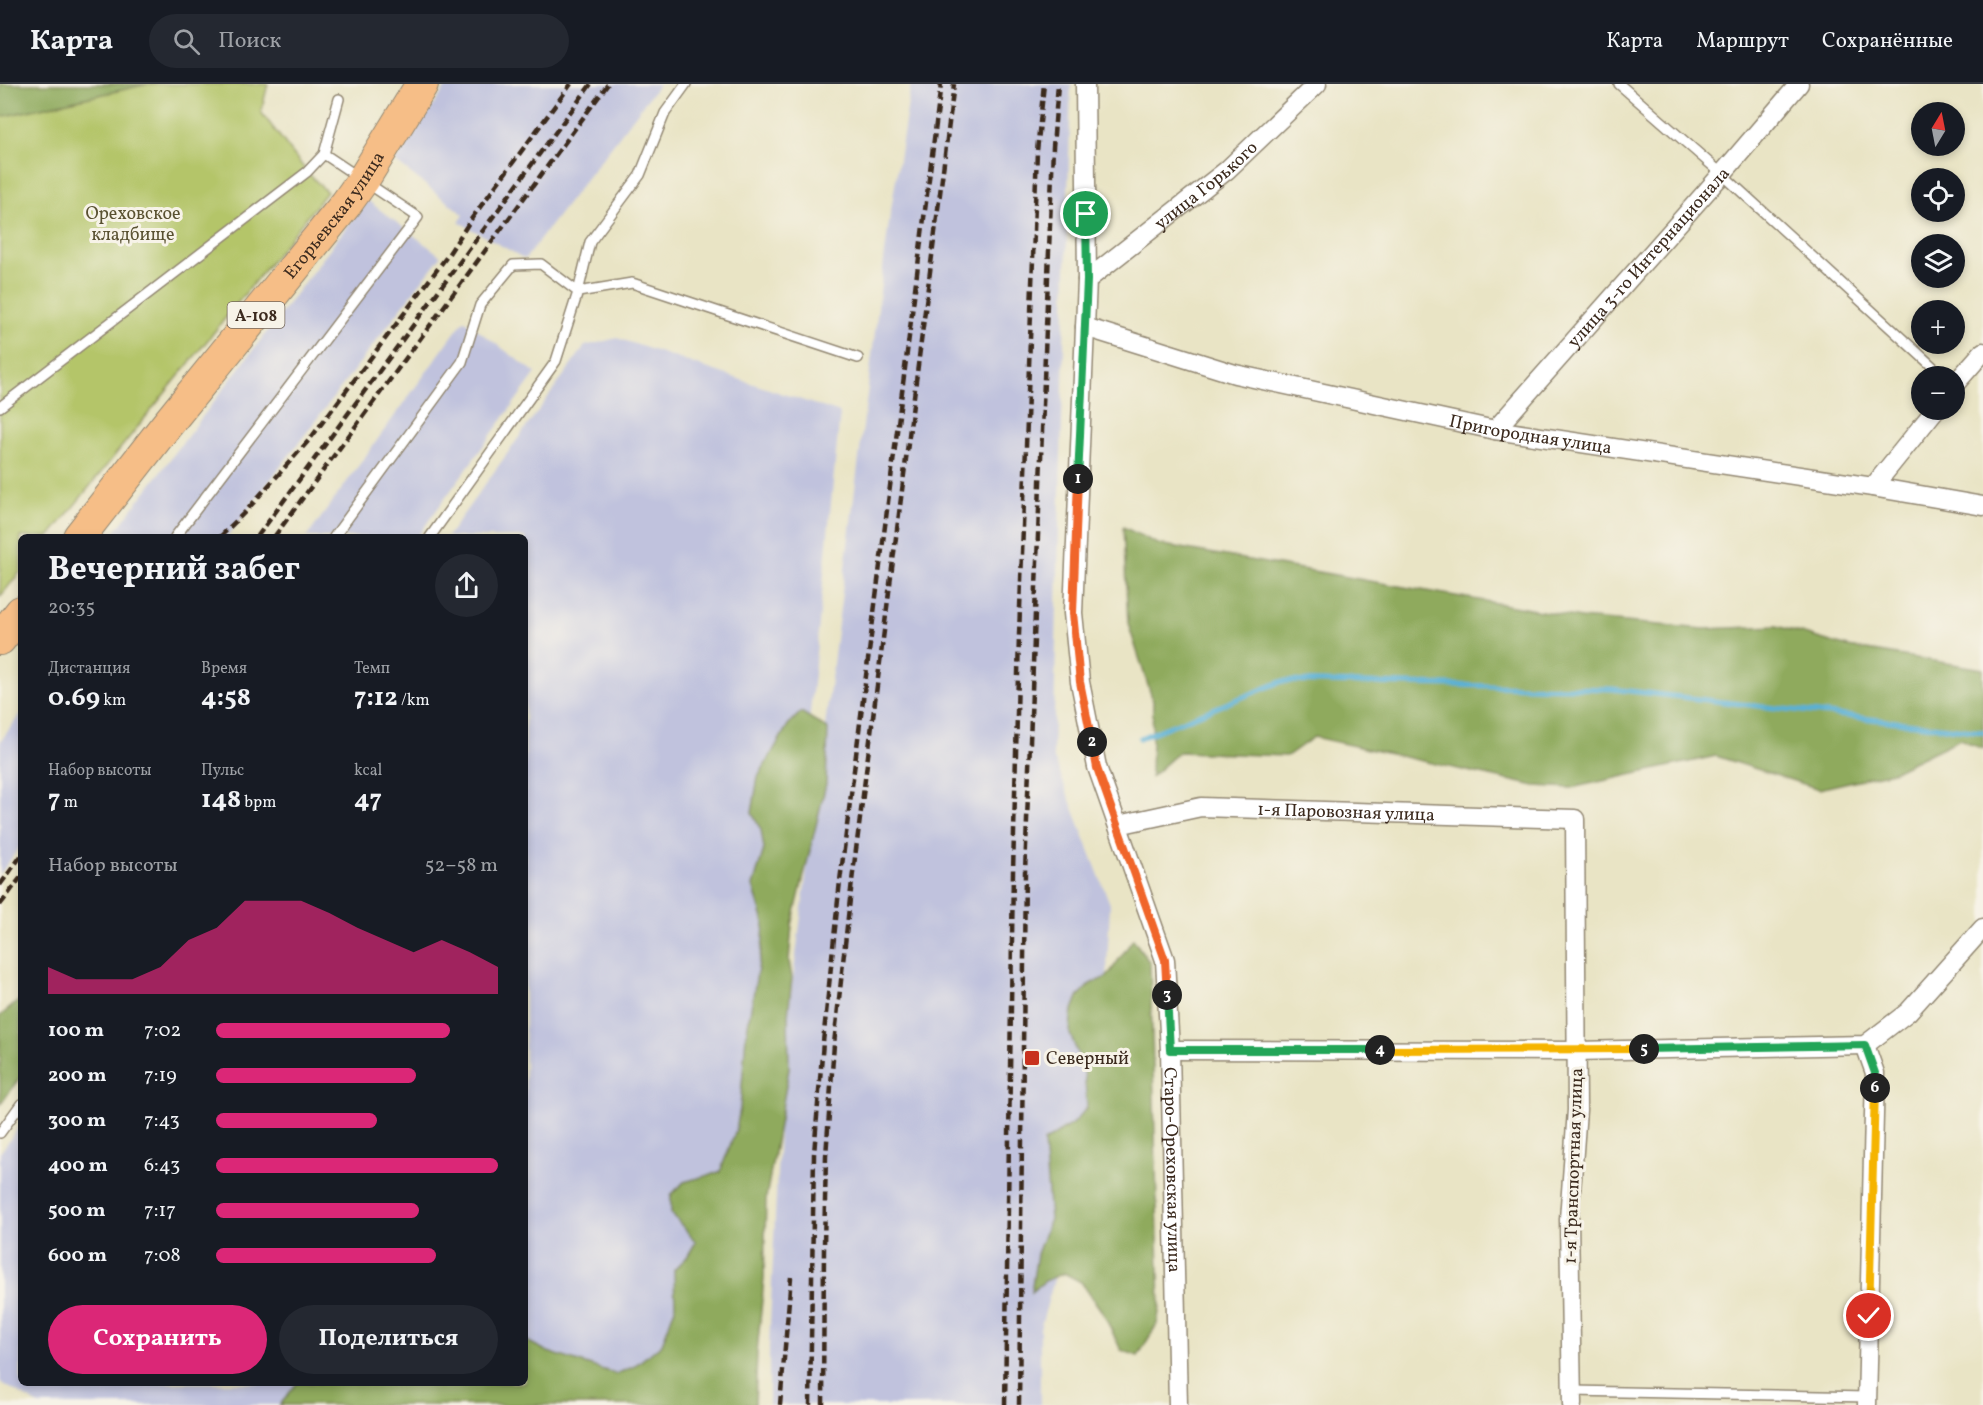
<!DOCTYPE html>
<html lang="ru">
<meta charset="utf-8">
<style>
:root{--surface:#171b24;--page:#242831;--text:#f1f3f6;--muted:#9ea1a6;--line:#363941;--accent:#db2777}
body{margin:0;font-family:Vollkorn,serif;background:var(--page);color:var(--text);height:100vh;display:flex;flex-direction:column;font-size:22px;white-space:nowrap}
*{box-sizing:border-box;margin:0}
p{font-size:20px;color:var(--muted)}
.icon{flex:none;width:33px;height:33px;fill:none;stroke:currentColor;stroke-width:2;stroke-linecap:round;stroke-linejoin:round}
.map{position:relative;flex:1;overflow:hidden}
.sheet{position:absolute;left:18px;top:450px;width:510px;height:852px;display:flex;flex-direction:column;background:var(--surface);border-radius:9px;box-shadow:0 3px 9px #0003}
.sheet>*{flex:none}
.needle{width:39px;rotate:10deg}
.tools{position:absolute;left:1911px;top:18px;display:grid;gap:12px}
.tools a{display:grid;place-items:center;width:54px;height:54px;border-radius:50%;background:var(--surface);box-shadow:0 3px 9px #0003;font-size:30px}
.pin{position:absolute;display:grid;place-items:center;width:51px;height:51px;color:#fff;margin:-26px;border:3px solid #fff;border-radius:50%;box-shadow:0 2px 6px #0007}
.km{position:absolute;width:30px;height:30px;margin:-15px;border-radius:50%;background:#222;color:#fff;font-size:16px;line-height:30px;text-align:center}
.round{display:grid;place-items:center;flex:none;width:63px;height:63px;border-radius:32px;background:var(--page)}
.summary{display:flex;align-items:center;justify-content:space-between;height:102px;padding:0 30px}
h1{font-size:33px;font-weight:700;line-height:45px}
.figures{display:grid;grid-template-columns:repeat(3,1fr);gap:9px;height:102px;padding:6px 30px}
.figures div{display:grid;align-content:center}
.figures b{font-size:26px;font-weight:700}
.figures small{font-size:16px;font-weight:400}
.figures p{font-size:16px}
.chart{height:168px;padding:12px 30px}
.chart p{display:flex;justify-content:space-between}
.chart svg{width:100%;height:108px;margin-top:6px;fill:var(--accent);opacity:.7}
.primary-button{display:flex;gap:12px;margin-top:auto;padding:12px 30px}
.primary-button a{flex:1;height:69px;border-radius:36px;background:var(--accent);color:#fff;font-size:24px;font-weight:700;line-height:69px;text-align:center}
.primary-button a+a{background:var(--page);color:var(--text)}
ul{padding:0 30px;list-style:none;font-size:20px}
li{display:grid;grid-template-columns:96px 72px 1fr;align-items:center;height:45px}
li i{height:15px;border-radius:8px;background:var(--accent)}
header{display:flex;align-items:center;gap:36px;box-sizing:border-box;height:84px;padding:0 30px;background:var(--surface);border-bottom:2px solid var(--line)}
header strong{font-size:28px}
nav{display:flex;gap:33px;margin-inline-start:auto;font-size:21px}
.search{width:420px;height:54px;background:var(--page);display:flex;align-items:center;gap:15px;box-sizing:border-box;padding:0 21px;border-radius:33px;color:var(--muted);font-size:22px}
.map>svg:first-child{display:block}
.industrial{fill:#c0c2dd}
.green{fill:#b4c569;stroke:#787844;stroke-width:1.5}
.forest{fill:#8faa5d;stroke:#656a3e;stroke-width:1.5}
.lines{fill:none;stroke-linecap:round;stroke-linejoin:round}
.stream{stroke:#59b0d6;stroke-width:5}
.service-casing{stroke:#928772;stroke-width:12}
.minor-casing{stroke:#928772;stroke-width:21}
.trunk-casing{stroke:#928772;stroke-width:34}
.service{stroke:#fff;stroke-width:9}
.minor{stroke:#fff;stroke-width:18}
.trunk{stroke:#f6be87;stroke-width:32}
.rail{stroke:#3b2a1e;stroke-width:4.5;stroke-dasharray:9 4.5;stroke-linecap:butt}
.split-1-casing{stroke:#fff;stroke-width:12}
.split-2-casing{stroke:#fff;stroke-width:12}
.split-3-casing{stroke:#fff;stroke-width:12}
.split-4-casing{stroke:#fff;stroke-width:12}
.split-5-casing{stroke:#fff;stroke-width:12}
.split-6-casing{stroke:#fff;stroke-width:12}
.split-7-casing{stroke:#fff;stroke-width:12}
.split-1{stroke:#22a559;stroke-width:8}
.split-2{stroke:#f0652b;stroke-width:8}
.split-3{stroke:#f0652b;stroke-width:8}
.split-4{stroke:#22a559;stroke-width:8}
.split-5{stroke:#f5b400;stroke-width:8}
.split-6{stroke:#22a559;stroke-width:8}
.split-7{stroke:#f5b400;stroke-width:8}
.poi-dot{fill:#c8321e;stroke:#f7f3e8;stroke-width:2}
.labels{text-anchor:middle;stroke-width:6;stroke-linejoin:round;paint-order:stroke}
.shield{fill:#f7f3e8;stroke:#73665b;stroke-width:1.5}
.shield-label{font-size:16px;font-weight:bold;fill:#3b2a1e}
.street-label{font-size:18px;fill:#3b2a1e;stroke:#f7f3e8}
.park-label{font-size:18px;fill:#595131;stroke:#f7f3e8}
.poi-label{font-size:18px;fill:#3b2a1e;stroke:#f7f3e8;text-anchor:start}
</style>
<header>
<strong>Карта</strong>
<div class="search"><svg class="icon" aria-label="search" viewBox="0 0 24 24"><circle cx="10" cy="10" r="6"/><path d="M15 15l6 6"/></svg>Поиск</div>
<nav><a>Карта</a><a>Маршрут</a><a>Сохранённые</a></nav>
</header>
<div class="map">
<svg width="1983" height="1321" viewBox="0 0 1983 1321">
<rect width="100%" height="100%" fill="#f7f3e8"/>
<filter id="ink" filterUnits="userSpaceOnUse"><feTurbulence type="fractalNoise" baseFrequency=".0167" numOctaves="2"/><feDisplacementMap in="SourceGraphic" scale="12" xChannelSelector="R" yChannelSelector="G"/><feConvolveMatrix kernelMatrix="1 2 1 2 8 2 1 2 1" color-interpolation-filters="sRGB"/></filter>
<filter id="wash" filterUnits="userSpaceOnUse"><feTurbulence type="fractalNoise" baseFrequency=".008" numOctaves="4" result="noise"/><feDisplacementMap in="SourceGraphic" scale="24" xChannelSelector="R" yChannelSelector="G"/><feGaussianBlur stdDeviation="1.35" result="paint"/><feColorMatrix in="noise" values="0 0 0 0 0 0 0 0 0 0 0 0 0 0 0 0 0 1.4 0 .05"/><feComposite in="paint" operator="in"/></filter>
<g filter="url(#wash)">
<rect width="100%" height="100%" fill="#e9e4c5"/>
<path class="industrial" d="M448 0H659L525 175 459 138 464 131 395 77Z
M911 0H1071L1053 672 1110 820 1100 1037 1040 1245V1321H769V1262L782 982 888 145Z
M367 116 441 172 227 453H111Z
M464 236 536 289 417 453H307Z
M617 254 840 329 741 1321H39L0 1298V1069L21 1040V1299H525V453H447L585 262Z
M21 629V761L0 790V658Z"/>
<path class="green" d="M148 0H268L261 28 307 88 327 108 49 453H21V487L0 513V33Z"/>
<path class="forest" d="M0 0H148L0 33Z
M1123 443 1158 460 1581 534 1704 545 1777 542 1848 563 1983 585V665L1960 655 1892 688 1819 705 1716 672 1571 704 1535 702 1314 653 1287 672 1179 668 1151 693 1153 617 1128 539Z
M801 628 828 645 826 700 792 841 789 877 792 894 788 931 789 985 766 1114 764 1195 757 1268 755 1321H280L297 1299H525V1256L548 1268 616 1290 633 1283 662 1260 675 1224 674 1186 687 1173 696 1158 671 1129V1111L684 1098 720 1088 736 1046 740 1025 746 952 763 856 764 838 753 802 764 765 761 746 752 729 758 693 788 641Z
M1133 855 1150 879 1160 1222 1157 1240 1138 1272 1121 1266 1103 1229 1081 1198 1064 1189 1045 1197 1031 1208 1037 1170 1050 1135 1044 1058 1075 1038 1087 1023 1084 985 1070 950 1071 931 1078 913 1090 900 1107 893Z
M21 915V992L0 1021V932Z"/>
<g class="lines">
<path class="stream" d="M1140 654 1283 597 1612 605 1983 648"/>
</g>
</g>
<g filter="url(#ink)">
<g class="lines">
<defs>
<path id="service" d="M1619 0 1722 90 1943 292
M0 323 307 88 324 70
M175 453 418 133 324 70 339 15
M334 453 462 278 480 221 513 181 541 180 578 208 632 199 858 274
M430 453 556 277 578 208 590 158 640 91 665 29 686 0
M0 1049 21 1020
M1572 1307 1867 1313"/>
<g id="minor">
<path id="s1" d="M1085 0 1087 196 1073 529 1080 598 1097 683 1165 876 1170 966 1178 1321"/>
<path id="s2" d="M1087 196 1227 86 1317 0"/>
<path id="s3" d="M1085 243 1235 290 1495 346 1873 403 1983 422"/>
<path d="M1954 301 1983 268"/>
<path id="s4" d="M1495 346 1722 90 1799 0"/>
<path d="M1873 403 1935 326"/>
<path id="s5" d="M1118 741 1201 723 1575 735 1577 1026 1569 1135 1572 1321"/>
<path d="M1865 961 1875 989 1867 1321"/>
<path d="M1170 966 1576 967 1865 961 1908 928 1983 844"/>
</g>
<g id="trunk">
<path id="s6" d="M79 453 165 343 346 120 363 96 422 0"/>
<path d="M0 555 21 528"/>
</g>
</defs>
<use href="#service" class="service-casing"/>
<use href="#minor" class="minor-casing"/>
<use href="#trunk" class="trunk-casing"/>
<use href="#service" class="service"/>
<use href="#minor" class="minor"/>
<use href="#trunk" class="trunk"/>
<path class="rail" d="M220 453 245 428 310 355 448 171 472 134 571 0
M257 453 591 0
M274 453 608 0
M0 801 21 772
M0 821 21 793
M780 1321 791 1193
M810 1321 814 1070 823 958 840 797 941 0
M823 1321 824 1161 826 1072 834 960 852 797 954 0
M1005 1321 1013 788 1019 551 1037 67 1044 0
M1019 1321 1025 788 1053 63 1058 0"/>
</g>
</g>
<g class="lines" filter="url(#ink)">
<defs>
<path id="split-1" d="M1078 395 1087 196 1086 130"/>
<path id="split-2" d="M1078 395 1073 529 1080 598 1092 658"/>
<path id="split-3" d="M1092 658 1097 684 1165 876 1167 911"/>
<path id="split-4" d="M1167 911 1170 966H1380"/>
<path id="split-5" d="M1380 966 1644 965"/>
<path id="split-6" d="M1644 965 1865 961 1875 989V1004"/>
<path id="split-7" d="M1869 1232 1875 1004"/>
</defs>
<use href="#split-1" class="split-1-casing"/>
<use href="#split-2" class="split-2-casing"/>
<use href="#split-3" class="split-3-casing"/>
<use href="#split-4" class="split-4-casing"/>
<use href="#split-5" class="split-5-casing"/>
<use href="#split-6" class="split-6-casing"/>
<use href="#split-7" class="split-7-casing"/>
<use href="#split-1" class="split-1"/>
<use href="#split-2" class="split-2"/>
<use href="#split-3" class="split-3"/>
<use href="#split-4" class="split-4"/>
<use href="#split-5" class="split-5"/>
<use href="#split-6" class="split-6"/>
<use href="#split-7" class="split-7"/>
</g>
<rect class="poi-dot" x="1024" y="966" width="16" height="16" rx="3"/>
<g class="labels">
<rect class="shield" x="227.5" y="218" width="57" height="26" rx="4.5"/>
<g class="shield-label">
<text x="256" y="237">А-108</text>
</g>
<g class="street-label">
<text dy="6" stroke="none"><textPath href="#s2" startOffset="152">улица Горького</textPath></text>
<text dy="6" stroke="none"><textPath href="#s6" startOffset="411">Егорьевская улица</textPath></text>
<text dy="6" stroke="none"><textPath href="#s4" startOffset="231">улица 3-го Интернационала</textPath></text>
<text dy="6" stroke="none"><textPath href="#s3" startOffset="459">Пригородная улица</textPath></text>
<text dy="6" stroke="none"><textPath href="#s5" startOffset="230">1-я Паровозная улица</textPath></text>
<text transform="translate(1573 1082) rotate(-88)" y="6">1-я Транспортная улица</text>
<text dy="6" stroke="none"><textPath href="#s1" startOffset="1100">Старо-Ореховская улица</textPath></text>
</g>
<g class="park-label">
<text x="133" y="135">Ореховское<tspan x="133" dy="21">кладбище</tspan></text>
</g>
<g class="poi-label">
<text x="1046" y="980">Северный</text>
</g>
</g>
</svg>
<div class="tools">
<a><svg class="needle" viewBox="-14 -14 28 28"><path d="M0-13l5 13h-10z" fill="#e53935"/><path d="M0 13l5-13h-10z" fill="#9ea1a6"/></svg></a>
<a><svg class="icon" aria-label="locate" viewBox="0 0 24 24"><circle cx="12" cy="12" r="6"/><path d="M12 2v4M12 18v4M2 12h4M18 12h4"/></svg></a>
<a><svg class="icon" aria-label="layers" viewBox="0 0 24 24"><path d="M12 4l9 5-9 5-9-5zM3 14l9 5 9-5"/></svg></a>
<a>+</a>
<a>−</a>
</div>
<div class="pin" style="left:1086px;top:130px;background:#1e9e55"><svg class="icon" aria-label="arrive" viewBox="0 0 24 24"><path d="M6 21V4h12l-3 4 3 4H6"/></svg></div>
<div class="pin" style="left:1869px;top:1232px;background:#d93025"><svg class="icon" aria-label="check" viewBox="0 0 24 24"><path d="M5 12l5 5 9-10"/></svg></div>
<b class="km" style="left:1078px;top:395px">1</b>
<b class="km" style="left:1092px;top:658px">2</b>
<b class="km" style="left:1167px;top:911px">3</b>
<b class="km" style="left:1380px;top:966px">4</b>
<b class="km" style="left:1644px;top:965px">5</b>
<b class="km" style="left:1875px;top:1004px">6</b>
<section class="sheet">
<div class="summary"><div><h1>Вечерний забег</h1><p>20:35</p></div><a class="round"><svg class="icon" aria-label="share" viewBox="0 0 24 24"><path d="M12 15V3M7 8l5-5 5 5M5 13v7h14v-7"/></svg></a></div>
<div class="figures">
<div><p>Дистанция</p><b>0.69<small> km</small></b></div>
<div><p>Время</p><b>4:58</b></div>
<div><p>Темп</p><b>7:12<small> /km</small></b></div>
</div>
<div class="figures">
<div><p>Набор высоты</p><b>7<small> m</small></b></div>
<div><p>Пульс</p><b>148<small> bpm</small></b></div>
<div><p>kcal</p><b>47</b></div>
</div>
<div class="chart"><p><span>Набор высоты</span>52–58 m</p>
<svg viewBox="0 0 160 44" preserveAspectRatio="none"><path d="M0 44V33L10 38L20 38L30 38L40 33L50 22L60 17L70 6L80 6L90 6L100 11L110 17L120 22L130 27L140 22L150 27L160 33V44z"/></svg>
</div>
<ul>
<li><b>100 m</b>7:02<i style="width:83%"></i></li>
<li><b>200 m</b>7:19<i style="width:71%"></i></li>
<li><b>300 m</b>7:43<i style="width:57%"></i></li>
<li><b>400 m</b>6:43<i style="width:100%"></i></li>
<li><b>500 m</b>7:17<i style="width:72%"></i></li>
<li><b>600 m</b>7:08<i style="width:78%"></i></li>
</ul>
<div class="primary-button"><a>Сохранить</a><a>Поделиться</a></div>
</section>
</div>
